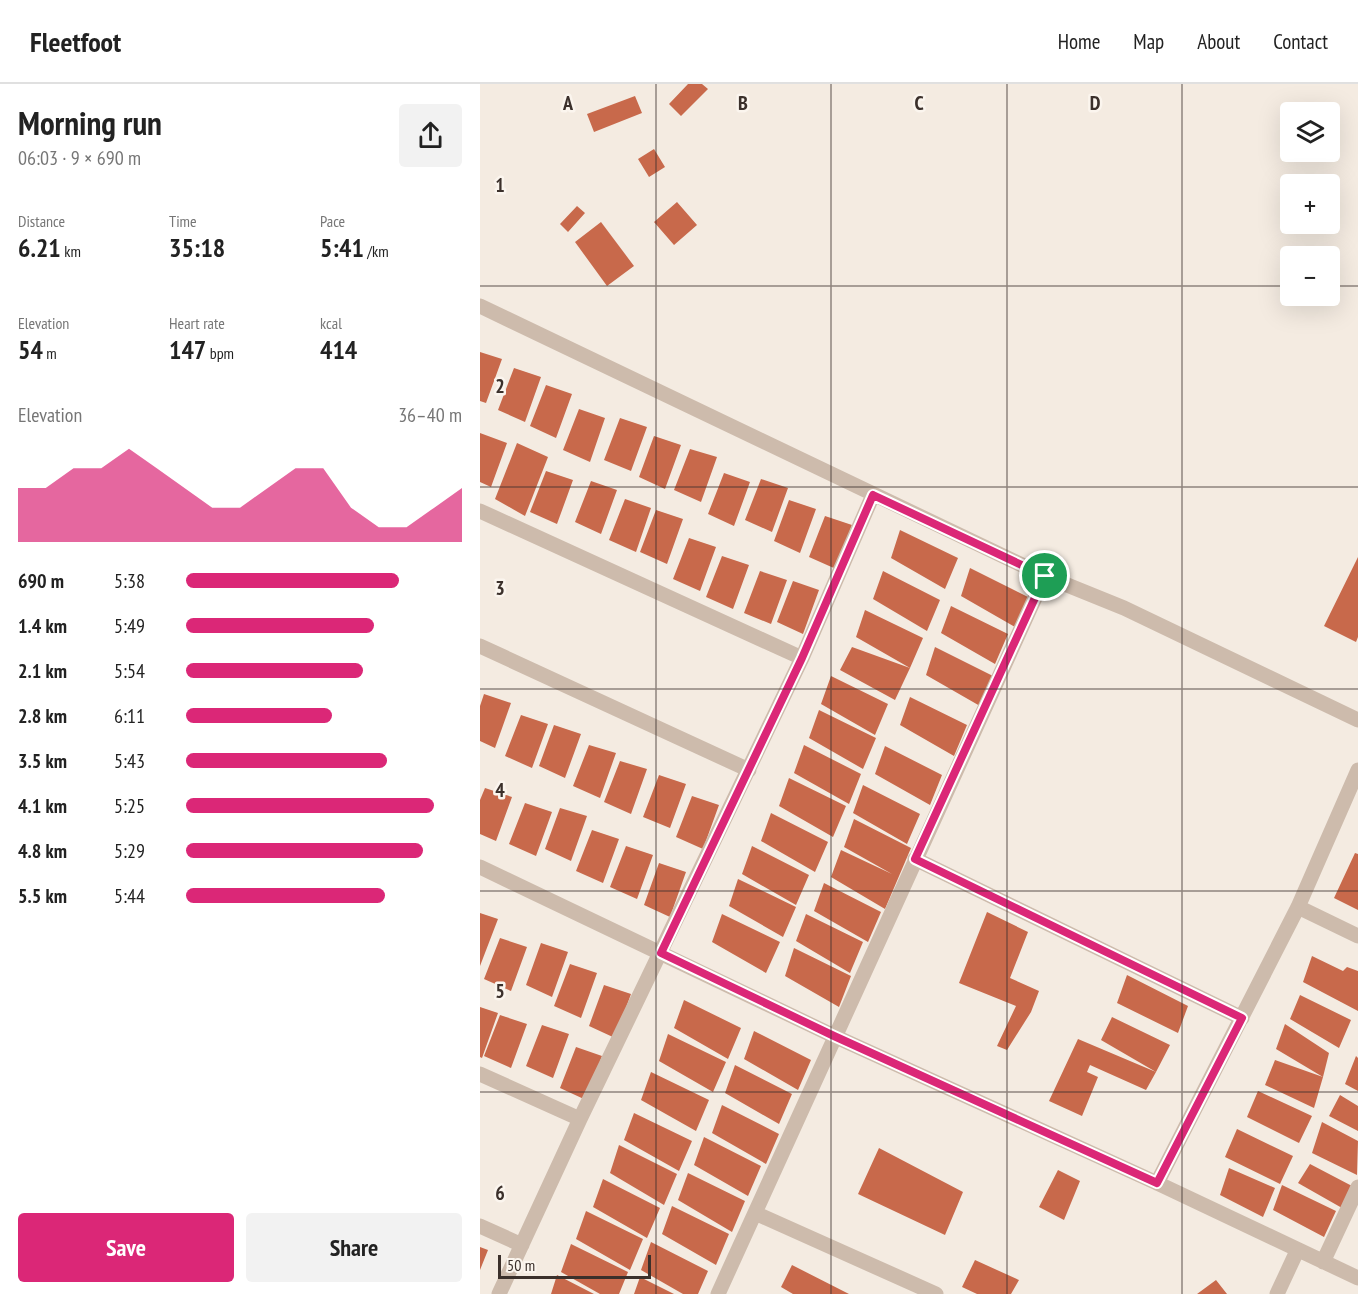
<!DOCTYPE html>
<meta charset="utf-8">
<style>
:root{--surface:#fff;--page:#f2f2f2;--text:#222;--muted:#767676;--line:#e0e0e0;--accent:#db2777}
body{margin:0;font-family:"PT Sans Narrow",sans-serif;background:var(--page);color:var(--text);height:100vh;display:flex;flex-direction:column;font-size:22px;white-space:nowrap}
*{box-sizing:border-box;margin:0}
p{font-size:20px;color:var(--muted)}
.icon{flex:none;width:33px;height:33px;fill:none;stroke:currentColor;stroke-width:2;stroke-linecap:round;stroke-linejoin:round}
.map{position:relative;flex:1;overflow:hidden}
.drawer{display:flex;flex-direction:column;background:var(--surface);width:480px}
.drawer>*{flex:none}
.tools{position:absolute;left:800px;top:18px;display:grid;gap:12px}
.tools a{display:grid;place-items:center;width:60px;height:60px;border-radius:6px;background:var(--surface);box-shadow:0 6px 24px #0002;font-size:30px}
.scale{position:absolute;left:18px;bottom:15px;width:153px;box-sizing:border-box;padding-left:6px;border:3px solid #3b302b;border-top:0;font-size:16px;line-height:21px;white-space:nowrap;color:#3b302b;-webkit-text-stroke:4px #fbf5ee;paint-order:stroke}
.pin{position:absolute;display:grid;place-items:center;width:51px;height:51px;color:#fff;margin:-26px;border:3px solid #fff;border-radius:50%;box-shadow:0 2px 6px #0007}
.round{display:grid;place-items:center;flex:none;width:63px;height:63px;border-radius:6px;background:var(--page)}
.overview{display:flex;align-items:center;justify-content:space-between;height:102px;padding:0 18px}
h1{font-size:33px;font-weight:700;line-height:45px}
.metrics{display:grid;grid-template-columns:repeat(3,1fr);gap:9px;height:102px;padding:6px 18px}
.metrics div{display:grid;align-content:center}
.metrics b{font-size:26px;font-weight:700}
.metrics small{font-size:16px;font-weight:400}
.metrics p{font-size:16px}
.chart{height:168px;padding:12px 18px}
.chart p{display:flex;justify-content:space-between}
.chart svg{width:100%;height:108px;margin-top:6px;fill:var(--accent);opacity:.7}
.button{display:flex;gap:12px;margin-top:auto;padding:12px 18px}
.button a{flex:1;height:69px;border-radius:6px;background:var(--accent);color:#fff;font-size:24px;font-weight:700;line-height:69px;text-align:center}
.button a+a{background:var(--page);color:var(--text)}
ul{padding:0 18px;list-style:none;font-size:20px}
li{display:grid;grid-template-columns:96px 72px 1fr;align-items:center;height:45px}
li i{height:15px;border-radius:8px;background:var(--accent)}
header{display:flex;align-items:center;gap:36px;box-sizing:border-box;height:84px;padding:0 30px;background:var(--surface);border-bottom:2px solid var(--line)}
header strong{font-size:28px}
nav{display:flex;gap:33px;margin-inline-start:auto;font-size:21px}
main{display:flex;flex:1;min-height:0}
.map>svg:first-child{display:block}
.building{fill:#c8694b}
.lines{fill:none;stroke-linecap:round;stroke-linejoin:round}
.street{stroke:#cdbbac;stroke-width:15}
.route-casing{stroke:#fff;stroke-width:12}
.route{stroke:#db2777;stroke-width:8}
.grid{fill:none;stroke:#3b302b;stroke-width:1.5;stroke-opacity:0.55}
.grid-label{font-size:20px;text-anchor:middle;font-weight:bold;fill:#3b302b;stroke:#fbf5ee;stroke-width:5;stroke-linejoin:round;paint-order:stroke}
</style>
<header>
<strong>Fleetfoot</strong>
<nav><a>Home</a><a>Map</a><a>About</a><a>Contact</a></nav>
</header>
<main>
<section class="drawer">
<div class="overview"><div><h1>Morning run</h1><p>06:03 · 9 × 690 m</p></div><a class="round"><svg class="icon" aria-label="share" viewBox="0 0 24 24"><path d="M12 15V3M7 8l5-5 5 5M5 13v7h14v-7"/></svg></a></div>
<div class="metrics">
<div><p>Distance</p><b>6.21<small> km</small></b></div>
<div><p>Time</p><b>35:18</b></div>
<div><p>Pace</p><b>5:41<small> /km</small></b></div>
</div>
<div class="metrics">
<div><p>Elevation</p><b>54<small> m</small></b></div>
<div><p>Heart rate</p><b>147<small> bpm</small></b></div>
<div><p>kcal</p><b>414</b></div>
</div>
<div class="chart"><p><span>Elevation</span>36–40 m</p>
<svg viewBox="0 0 160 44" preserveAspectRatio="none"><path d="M0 44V22L10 22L20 14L30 14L40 6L50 14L60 22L70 30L80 30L90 22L100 14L110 14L120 30L130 38L140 38L150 30L160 22V44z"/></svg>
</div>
<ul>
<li><b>690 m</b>5:38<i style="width:77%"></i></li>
<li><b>1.4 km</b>5:49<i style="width:68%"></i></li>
<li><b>2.1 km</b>5:54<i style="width:64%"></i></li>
<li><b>2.8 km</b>6:11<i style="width:53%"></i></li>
<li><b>3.5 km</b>5:43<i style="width:73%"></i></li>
<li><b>4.1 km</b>5:25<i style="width:90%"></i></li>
<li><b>4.8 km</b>5:29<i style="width:86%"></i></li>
<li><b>5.5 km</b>5:44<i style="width:72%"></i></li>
</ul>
<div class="button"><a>Save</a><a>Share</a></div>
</section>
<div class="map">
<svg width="878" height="1210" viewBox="0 0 878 1210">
<rect width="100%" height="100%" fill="#f4ebe1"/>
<path class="building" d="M208 0H222L228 5 201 32 189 20Z
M155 12 162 29 114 48 107 30Z
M174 65 185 83 169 93 158 75Z
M197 118 217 141 194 161 174 138Z
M97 122 105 129 88 148 80 140Z
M121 138 154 182 127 202 95 158Z
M0 268 22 275 6 319 0 317Z
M34 284 61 293 45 338 18 326Z
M66 301 92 310 76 354 50 342Z
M99 325 125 334 110 378 83 366Z
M140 334 167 343 151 387 124 376Z
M0 349 27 359 11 403 0 398Z
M174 352 201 361 185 405 159 393Z
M37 359 68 373 45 432 15 415Z
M210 365 237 373 221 418 194 406Z
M66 387 93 396 77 440 50 428Z
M244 389 270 398 254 442 228 430Z
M281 395 308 404 292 448 265 436Z
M111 397 137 406 121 450 95 438Z
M145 415 171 424 156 468 129 456Z
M309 416 336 425 320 469 294 457Z
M176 426 203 435 187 480 160 468Z
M345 432 372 441 356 485 329 473Z
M420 446 478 474 465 505 411 474Z
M209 454 236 463 220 507 193 495Z
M242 472 269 481 253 525 226 513Z
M878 473V553L876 558 844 542Z
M490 484 548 513 535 543 481 512Z
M280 487 307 496 291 540 264 529Z
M403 487 460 516 447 547 393 515Z
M313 497 339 506 323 550 297 538Z
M471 522 528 550 515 580 461 549Z
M385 526 443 554 430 584 415 616 360 586 372 563 430 584 376 553Z
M455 563 513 592 500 622 446 591Z
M351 592 408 620 395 651 341 620Z
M4 610 31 619 15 664 0 657V622Z
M430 613 487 641 474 672 420 641Z
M339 626 396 654 383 685 329 654Z
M41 631 68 640 52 684 25 672Z
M74 641 101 650 85 694 59 682Z
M109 661 136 669 120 714 93 702Z
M324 661 381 690 369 720 314 689Z
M405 662 462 691 450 721 395 690Z
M140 677 167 685 151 730 124 718Z
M179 691 206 700 190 744 163 733Z
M309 694 366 722 353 753 299 722Z
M383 701 440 730 427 760 373 729Z
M5 704 32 713 16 757 0 750V716Z
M212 712 239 721 223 765 196 753Z
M45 719 72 728 56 772 29 760Z
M80 724 107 732 91 777 65 765Z
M291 729 348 758 335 788 281 757Z
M374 735 431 764 405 825 351 793 361 766 412 790 364 763Z
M112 746 139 755 123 799 96 787Z
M146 762 173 771 157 815 130 803Z
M272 762 329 791 316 821 262 790Z
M875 769 878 770V826L854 814Z
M179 779 206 788 190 833 164 821Z
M258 795 316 823 303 853 249 822Z
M344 799 401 828 388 858 334 827Z
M507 828 548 848 530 894 559 907 551 928 527 966 517 962 536 922 479 899Z
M0 829 18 835 0 882Z
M242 830 300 858 286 889 232 858Z
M326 830 383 858 370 889 316 857Z
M20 854 47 863 31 907 4 895Z
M61 859 88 868 72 913 46 901Z
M314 864 371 892 359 923 305 892Z
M832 872 863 887 867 883 878 887V927L823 898Z
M90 880 117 889 101 934 74 922Z
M647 891 708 922 698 949 637 919Z
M124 901 151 910 135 954 109 942Z
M820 911 871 936 859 964 810 935Z
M204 916 261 944 248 975 194 944Z
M0 923 18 929 2 974 0 973Z
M20 931 47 940 31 984 4 972Z
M632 933 690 961 676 988 621 956Z
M805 940 849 969 843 993 834 1024 785 1001 795 976 843 993 796 965Z
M62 941 89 950 73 994 46 982Z
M274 947 331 976 318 1006 264 975Z
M188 950 246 978 233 1008 179 977Z
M598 955 676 988 666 1006 610 981 607 988 618 993 602 1032 569 1017Z
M96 963 122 972 106 1016 80 1004Z
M876 972 878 974V1007L865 1000Z
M255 981 312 1010 299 1040 245 1009Z
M171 988 229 1016 216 1047 161 1016Z
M778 1007 832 1032 819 1059 767 1033Z
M860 1011 878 1022V1047L849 1032Z
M242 1021 299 1050 286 1080 232 1049Z
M154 1029 212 1057 199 1087 144 1056Z
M842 1038 878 1057 877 1091 832 1069Z
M757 1045 813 1072 800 1100 745 1073Z
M224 1053 281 1082 268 1112 214 1081Z
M139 1061 197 1090 184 1121 130 1089Z
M399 1064 483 1108 465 1151 378 1110Z
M830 1080 872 1102 862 1124 818 1099Z
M749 1084 795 1104 783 1133 740 1111Z
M578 1086 600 1097 584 1136 559 1123Z
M208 1089 265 1117 252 1148 198 1116Z
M123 1095 180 1124 167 1154 113 1123Z
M802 1101 856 1127 844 1153 793 1126Z
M192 1122 249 1150 236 1181 182 1150Z
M106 1127 163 1155 150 1186 96 1155Z
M171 1158 228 1187 218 1210H203L161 1186Z
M91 1160 148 1188 139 1210H120L81 1188Z
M0 1163 8 1166 0 1186Z
M495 1176 539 1196 531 1210H497L482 1203Z
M312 1181 369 1210H313L301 1203Z
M77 1191 114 1210H71Z
M160 1193 194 1210H154Z
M736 1196 747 1210H717Z"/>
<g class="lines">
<path class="street" d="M0 222 565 492 644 524 878 636
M0 427 322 574
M0 562 269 686
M435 775 762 934
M0 783 354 952 677 1099 878 1194
M818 823 878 852
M0 990 100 1035
M677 1099 818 823 878 686
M275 1129 456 1210
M0 1142 42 1161
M843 1178 878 1103
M19 1210 100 1035 322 574 393 411
M238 1210 565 492
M797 1210 817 1167"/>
</g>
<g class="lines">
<defs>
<path id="route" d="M393 411 565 492 435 775 762 934 677 1099 354 952 181 869 322 574Z"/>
</defs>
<use href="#route" class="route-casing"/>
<use href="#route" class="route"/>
</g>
<path class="grid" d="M176 0V1210M351 0V1210M527 0V1210M702 0V1210M0 202H810M849 202H878M0 403H878M0 605H878M0 807H878M0 1008H878"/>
<g class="grid-label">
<text x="88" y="26">A</text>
<text x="263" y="26">B</text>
<text x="439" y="26">C</text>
<text x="615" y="26">D</text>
<text x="20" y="108">1</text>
<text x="20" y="309">2</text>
<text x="20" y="511">3</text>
<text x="20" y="713">4</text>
<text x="20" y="914">5</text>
<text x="20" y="1116">6</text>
</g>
</svg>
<div class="tools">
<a><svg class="icon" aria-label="layers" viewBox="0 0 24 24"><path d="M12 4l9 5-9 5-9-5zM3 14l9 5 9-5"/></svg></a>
<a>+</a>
<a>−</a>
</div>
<div class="scale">50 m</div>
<div class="pin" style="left:565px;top:492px;background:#1e9e55"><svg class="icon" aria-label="arrive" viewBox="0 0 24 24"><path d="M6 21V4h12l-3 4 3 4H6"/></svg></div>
</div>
</main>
